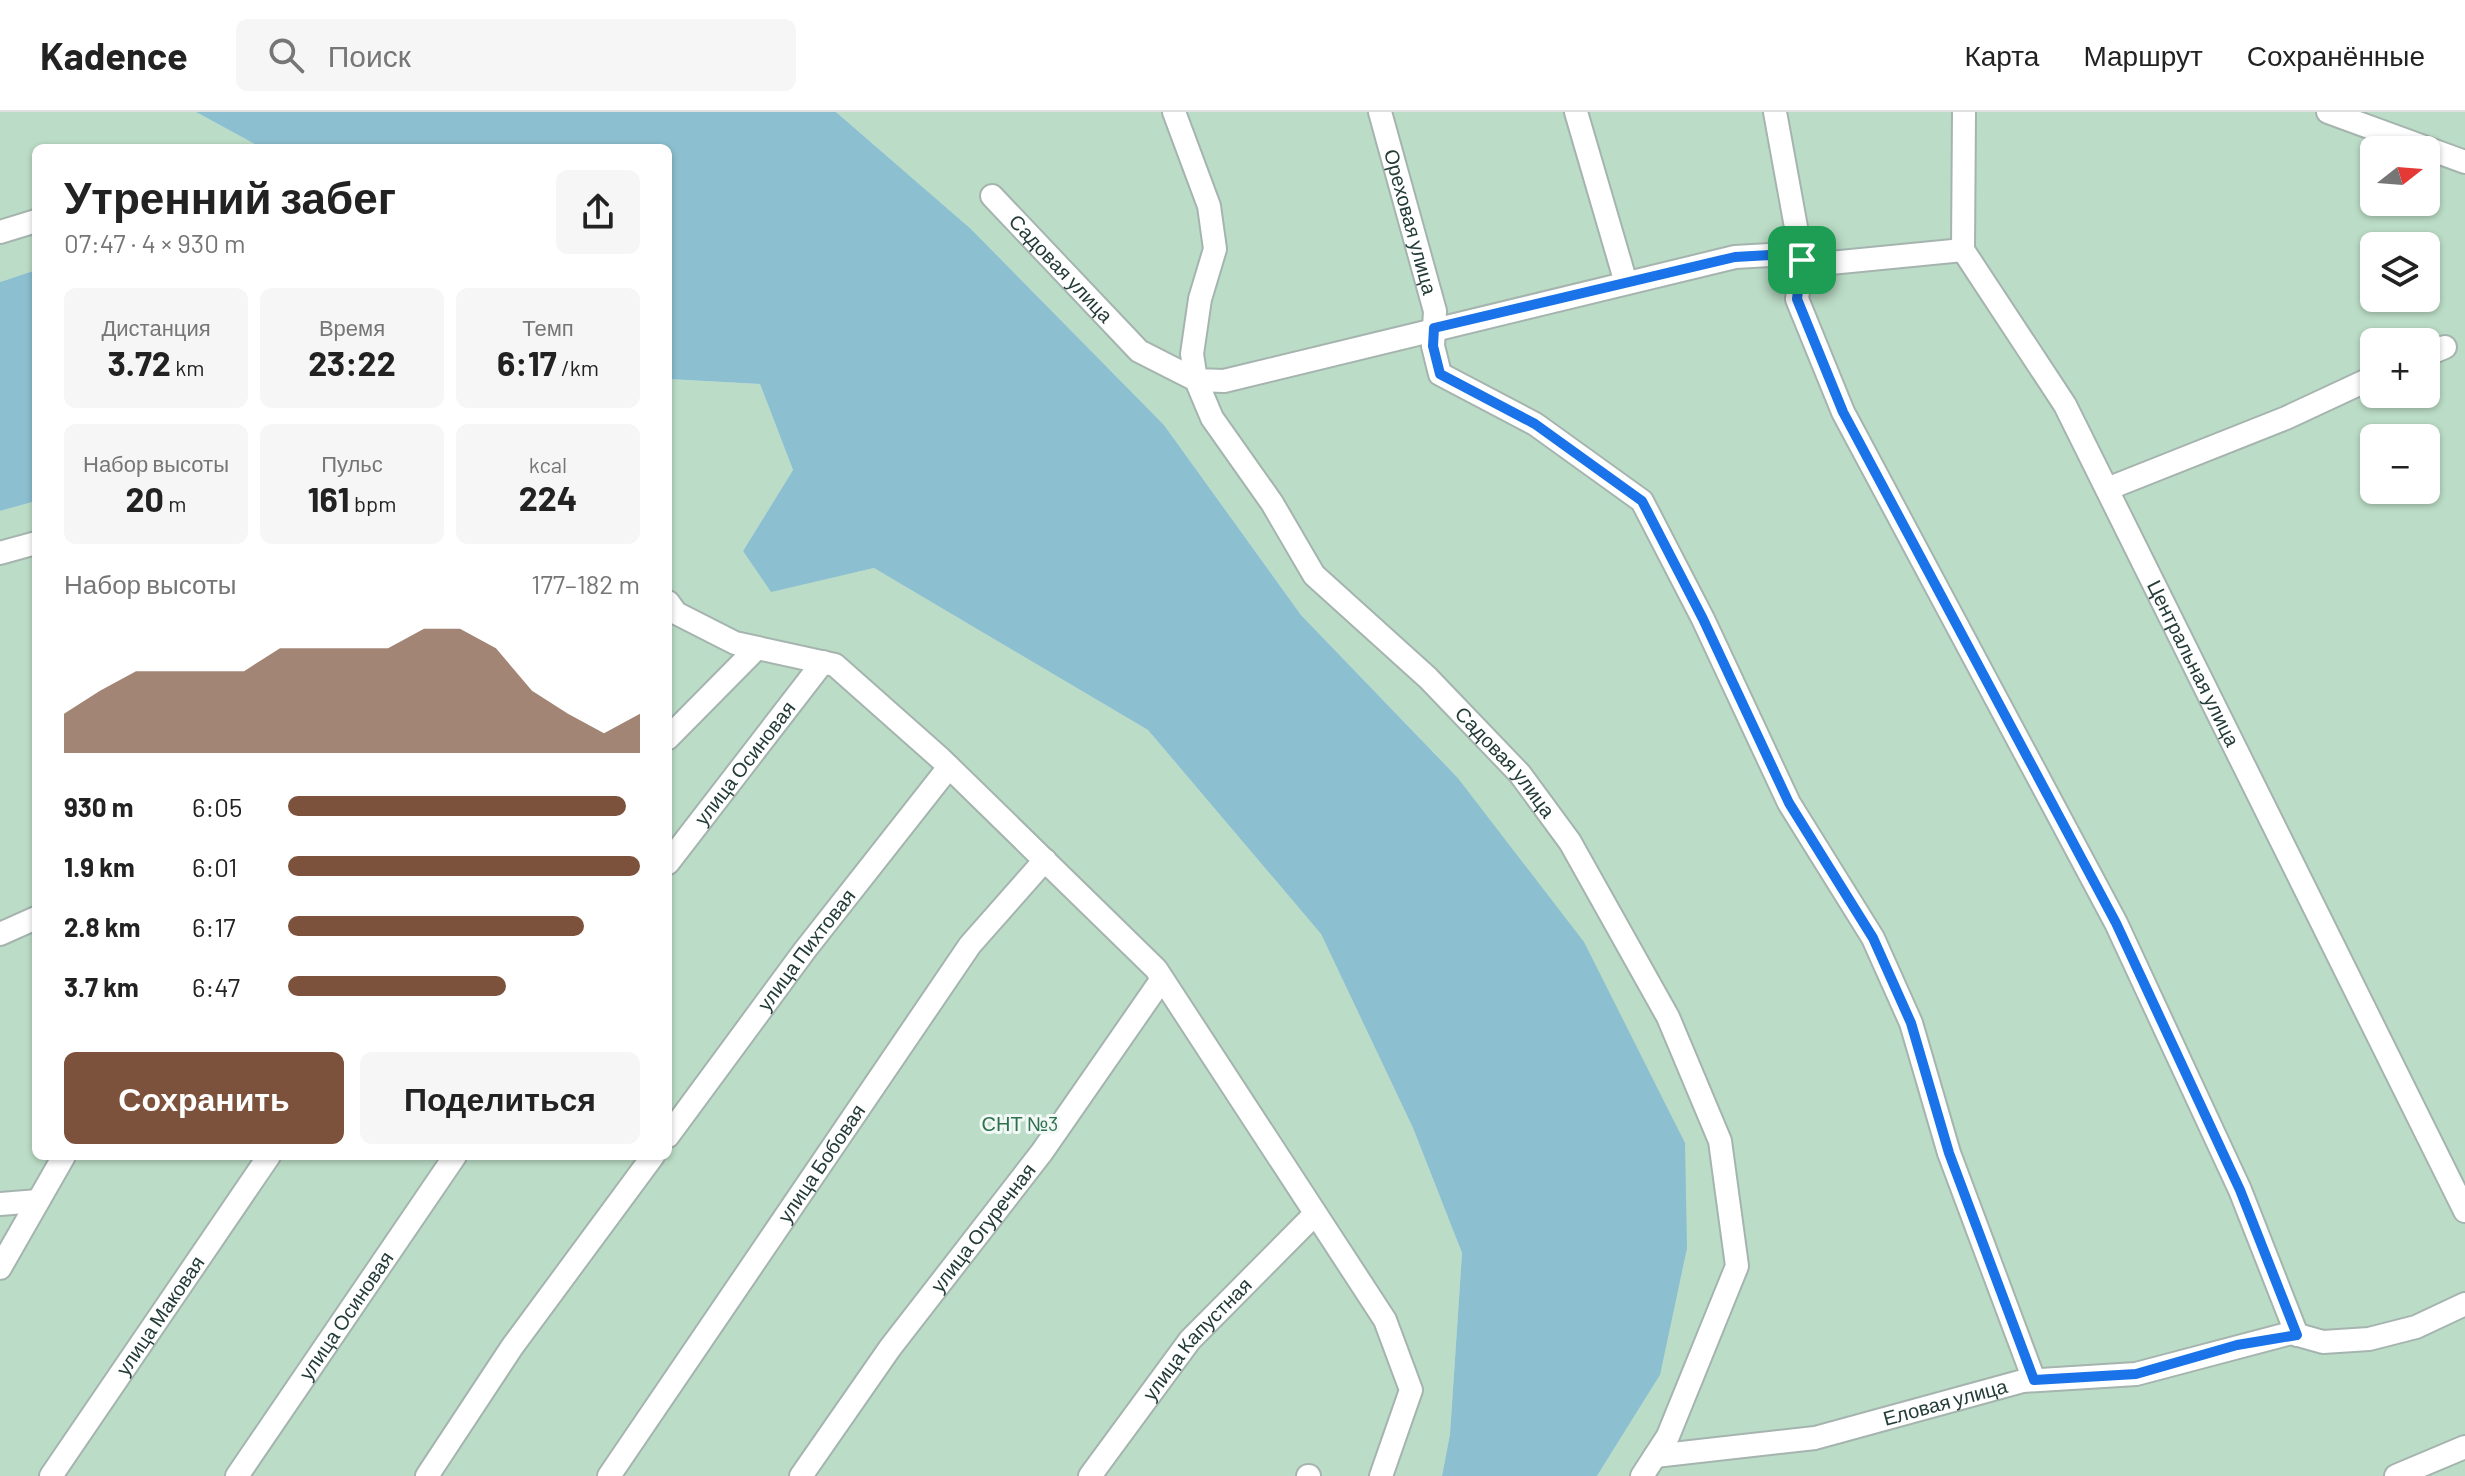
<!DOCTYPE html>
<html lang="ru">
<meta charset="utf-8">
<style>
:root{--surface:#fff;--page:#f6f6f6;--text:#222;--muted:#767676;--line:#e0e0e0;--accent:#7d523d}
body{margin:0;font-family:Barlow,sans-serif;background:var(--page);color:var(--text);height:100vh;display:flex;flex-direction:column;font-size:30px;white-space:nowrap}
*{box-sizing:border-box;margin:0}
p{font-size:26px;color:var(--muted)}
.icon{flex:none;width:44px;height:44px;fill:none;stroke:currentColor;stroke-width:2;stroke-linecap:round;stroke-linejoin:round}
.map{position:relative;flex:1;overflow:hidden}
.side{position:absolute;left:32px;top:32px;width:640px;height:1016px;display:flex;flex-direction:column;background:var(--surface);border-radius:12px;box-shadow:0 2px 6px #0004}
.side>*{flex:none}
.needle{width:52px;rotate:73deg}
.tools{position:absolute;left:2360px;top:24px;display:grid;gap:16px}
.tools a{display:grid;place-items:center;width:80px;height:80px;border-radius:12px;background:var(--surface);box-shadow:0 2px 6px #0004;font-size:40px}
.pin{position:absolute;display:grid;place-items:center;width:68px;height:68px;color:#fff;margin:-34px;border-radius:16px;box-shadow:0 4px 12px #0006}
.round{display:grid;place-items:center;flex:none;width:84px;height:84px;border-radius:12px;background:var(--page)}
.overview{display:flex;align-items:center;justify-content:space-between;height:136px;padding:0 32px}
h1{font-size:44px;font-weight:700;line-height:60px}
.metrics{display:grid;grid-template-columns:repeat(3,1fr);gap:12px;height:136px;padding:8px 32px}
.metrics div{display:grid;align-content:center;border-radius:12px;background:var(--page);text-align:center}
.metrics b{font-size:34px;font-weight:700}
.metrics small{font-size:22px;font-weight:400}
.metrics p{font-size:22px}
.chart{height:224px;padding:16px 32px}
.chart p{display:flex;justify-content:space-between}
.chart svg{width:100%;height:144px;margin-top:8px;fill:var(--accent);opacity:.7}
.cta{display:flex;gap:16px;margin-top:auto;padding:16px 32px}
.cta a{flex:1;height:92px;border-radius:12px;background:var(--accent);color:#fff;font-size:32px;font-weight:700;line-height:92px;text-align:center}
.cta a+a{background:var(--page);color:var(--text)}
ul{padding:0 32px;list-style:none;font-size:26px}
li{display:grid;grid-template-columns:128px 96px 1fr;align-items:center;height:60px}
li i{height:20px;border-radius:10px;background:var(--accent)}
header{display:flex;align-items:center;gap:48px;box-sizing:border-box;height:112px;padding:0 40px;background:var(--surface);border-bottom:2px solid var(--line)}
header strong{font-size:38px}
nav{display:flex;gap:44px;margin-inline-start:auto;font-size:28px}
.search{width:560px;height:72px;background:var(--page);display:flex;align-items:center;gap:20px;box-sizing:border-box;padding:0 28px;border-radius:12px;color:var(--muted);font-size:30px}
.map>svg:first-child{display:block}
.green{fill:#bbdcc6;fill-rule:evenodd}
.water{fill:#8cbfcf}
.lines{fill:none;stroke-linecap:round;stroke-linejoin:round}
.minor-casing{stroke:#a5b4af;stroke-width:26}
.minor{stroke:#fff;stroke-width:22}
.route-casing{stroke:#fff;stroke-width:16}
.route{stroke:#1a73e8;stroke-width:10}
.labels{text-anchor:middle;stroke-width:6;stroke-linejoin:round;paint-order:stroke}
.street-label{font-size:20px;fill:#233c37;stroke:#f2f8f6}
.park-label{font-size:20px;fill:#2e714d;stroke:#f2f8f6}
</style>
<header>
<strong>Kadence</strong>
<div class="search"><svg class="icon" aria-label="search" viewBox="0 0 24 24"><circle cx="10" cy="10" r="6"/><path d="M15 15l6 6"/></svg>Поиск</div>
<nav><a>Карта</a><a>Маршрут</a><a>Сохранённые</a></nav>
</header>
<div class="map">
<svg width="2465" height="1364" viewBox="0 0 2465 1364">
<rect width="100%" height="100%" fill="#e2ece8"/>
<path class="green" d="M0 0H196L262 36H36V158L0 170Z
M836 0H2465V1364H1597L1660 1263 1457 665 1301 503 1164 313 971 117ZM2374 38H2426V90H2374ZM2374 134H2426V186H2374ZM2374 230H2426V282H2374ZM2374 326H2426V378H2374Z
M668 267 760 272 793 358 743 439 771 479 874 456 1148 618 1321 822 1413 1016 1462 1141 1450 1322 1442 1364H0V399L36 389V1044H668Z"/>
<path class="water" d="M196 0H836L971 117 1164 313 1301 503 1457 665 1584 830 1685 1031 1687 1136 1660 1263 1597 1364H1442L1450 1322 1462 1141 1413 1016 1321 822 1148 618 874 456 771 480 743 439 793 358 760 272 668 267V36H262Z
M36 158V389L0 399V170Z"/>
<g class="lines">
<defs>
<g id="minor">
<path d="M1174 0 1209 94 1215 137 1200 187 1192 242 1196 268 1224 269 1735 145 1770 143 1820 152 1963 138"/>
<path id="s1" d="M1380 0 1435 199 1433 234 1440 262 1535 312 1642 389 1703 507 1789 691 1873 826 1911 911 1949 1041 2034 1268"/>
<path d="M1576 0 1626 171"/>
<path d="M1775 0 1802 148 1797 187 1843 300 2116 811 2240 1078 2297 1223"/>
<path id="s2" d="M1964 0 1963 138 2065 293 2465 1099"/>
<path d="M2328 0 2465 50"/>
<path id="s3" d="M992 84 1139 239 1196 268 1212 306 1272 391 1314 463 1428 566 1520 662 1570 730 1668 905 1720 1029 1737 1154 1668 1324 1642 1364"/>
<path d="M0 120 36 109"/>
<path d="M2426 243 2445 235"/>
<path d="M2107 377 2286 306 2374 265"/>
<path d="M0 441 36 431"/>
<path d="M668 490 676 501 735 531 835 553 941 647 1156 857 1385 1208 1411 1278 1381 1364"/>
<path d="M668 626 757 536"/>
<path id="s4" d="M668 751 823 550"/>
<path d="M0 822 36 806"/>
<path id="s5" d="M668 1024 805 838 949 655"/>
<path d="M0 1092 38 1089"/>
<path d="M0 1156 64 1044"/>
<path id="s6" d="M1655 1344 1815 1326 2023 1269 2136 1262 2291 1221 2323 1230 2369 1227 2416 1215 2465 1192"/>
<path id="s7" d="M51 1364 269 1044"/>
<path id="s8" d="M237 1364 455 1044"/>
<path d="M427 1364 512 1235 653 1044"/>
<path id="s9" d="M609 1364 970 833 1045 748"/>
<path id="s10" d="M801 1364 890 1236 1042 1040 1162 867"/>
<path id="s11" d="M1090 1364 1190 1228 1315 1102"/>
<path d="M1308 1364H1309"/>
<path d="M2396 1364 2465 1335"/>
</g>
</defs>
<use href="#minor" class="minor-casing"/>
<use href="#minor" class="minor"/>
</g>
<g class="lines">
<defs>
<path id="route" d="M1770 143 1802 148 1797 187 1843 300 2116 811 2240 1078 2297 1223 2237 1233 2136 1262 2034 1268 1949 1041 1911 911 1873 826 1789 691 1703 507 1642 389 1535 312 1440 262 1433 234 1434 216 1735 145Z"/>
</defs>
<use href="#route" class="route-casing"/>
<use href="#route" class="route"/>
</g>
<g class="labels">
<g class="street-label">
<text dy="7" stroke="none"><textPath href="#s1" startOffset="114">Ореховая улица</textPath></text>
<text dy="7" stroke="none"><textPath href="#s3" startOffset="100">Садовая улица</textPath></text>
<text dy="7" stroke="none"><textPath href="#s2" startOffset="612">Центральная улица</textPath></text>
<text dy="7" stroke="none"><textPath href="#s4" startOffset="126">улица Осиновая</textPath></text>
<text dy="7" stroke="none"><textPath href="#s3" startOffset="774">Садовая улица</textPath></text>
<text dy="7" stroke="none"><textPath href="#s5" startOffset="232">улица Пихтовая</textPath></text>
<text dy="7" stroke="none"><textPath href="#s9" startOffset="378">улица Бобовая</textPath></text>
<text dy="7" stroke="none"><textPath href="#s10" startOffset="308">улица Огуречная</textPath></text>
<text dy="7" stroke="none"><textPath href="#s7" startOffset="194">улица Маковая</textPath></text>
<text dy="7" stroke="none"><textPath href="#s8" startOffset="194">улица Осиновая</textPath></text>
<text dy="7" stroke="none"><textPath href="#s11" startOffset="174">улица Капустная</textPath></text>
<text dy="7" stroke="none"><textPath href="#s6" startOffset="296">Еловая улица</textPath></text>
</g>
<g class="park-label">
<text x="1020" y="1019">СНТ №3</text>
</g>
</g>
</svg>
<div class="tools">
<a><svg class="needle" viewBox="-14 -14 28 28"><path d="M0-13l5 13h-10z" fill="#e53935"/><path d="M0 13l5-13h-10z" fill="#767676"/></svg></a>
<a><svg class="icon" aria-label="layers" viewBox="0 0 24 24"><path d="M12 4l9 5-9 5-9-5zM3 14l9 5 9-5"/></svg></a>
<a>+</a>
<a>−</a>
</div>
<div class="pin" style="left:1802px;top:148px;background:#1e9e55"><svg class="icon" aria-label="arrive" viewBox="0 0 24 24"><path d="M6 21V4h12l-3 4 3 4H6"/></svg></div>
<section class="side">
<div class="overview"><div><h1>Утренний забег</h1><p>07:47 · 4 × 930 m</p></div><a class="round"><svg class="icon" aria-label="share" viewBox="0 0 24 24"><path d="M12 15V3M7 8l5-5 5 5M5 13v7h14v-7"/></svg></a></div>
<div class="metrics">
<div><p>Дистанция</p><b>3.72<small> km</small></b></div>
<div><p>Время</p><b>23:22</b></div>
<div><p>Темп</p><b>6:17<small> /km</small></b></div>
</div>
<div class="metrics">
<div><p>Набор высоты</p><b>20<small> m</small></b></div>
<div><p>Пульс</p><b>161<small> bpm</small></b></div>
<div><p>kcal</p><b>224</b></div>
</div>
<div class="chart"><p><span>Набор высоты</span>177–182 m</p>
<svg viewBox="0 0 160 44" preserveAspectRatio="none"><path d="M0 44V32L10 25L20 19L30 19L40 19L50 19L60 12L70 12L80 12L90 12L100 6L110 6L120 12L130 25L140 32L150 38L160 32V44z"/></svg>
</div>
<ul>
<li><b>930 m</b>6:05<i style="width:96%"></i></li>
<li><b>1.9 km</b>6:01<i style="width:100%"></i></li>
<li><b>2.8 km</b>6:17<i style="width:84%"></i></li>
<li><b>3.7 km</b>6:47<i style="width:62%"></i></li>
</ul>
<div class="cta"><a>Сохранить</a><a>Поделиться</a></div>
</section>
</div>
